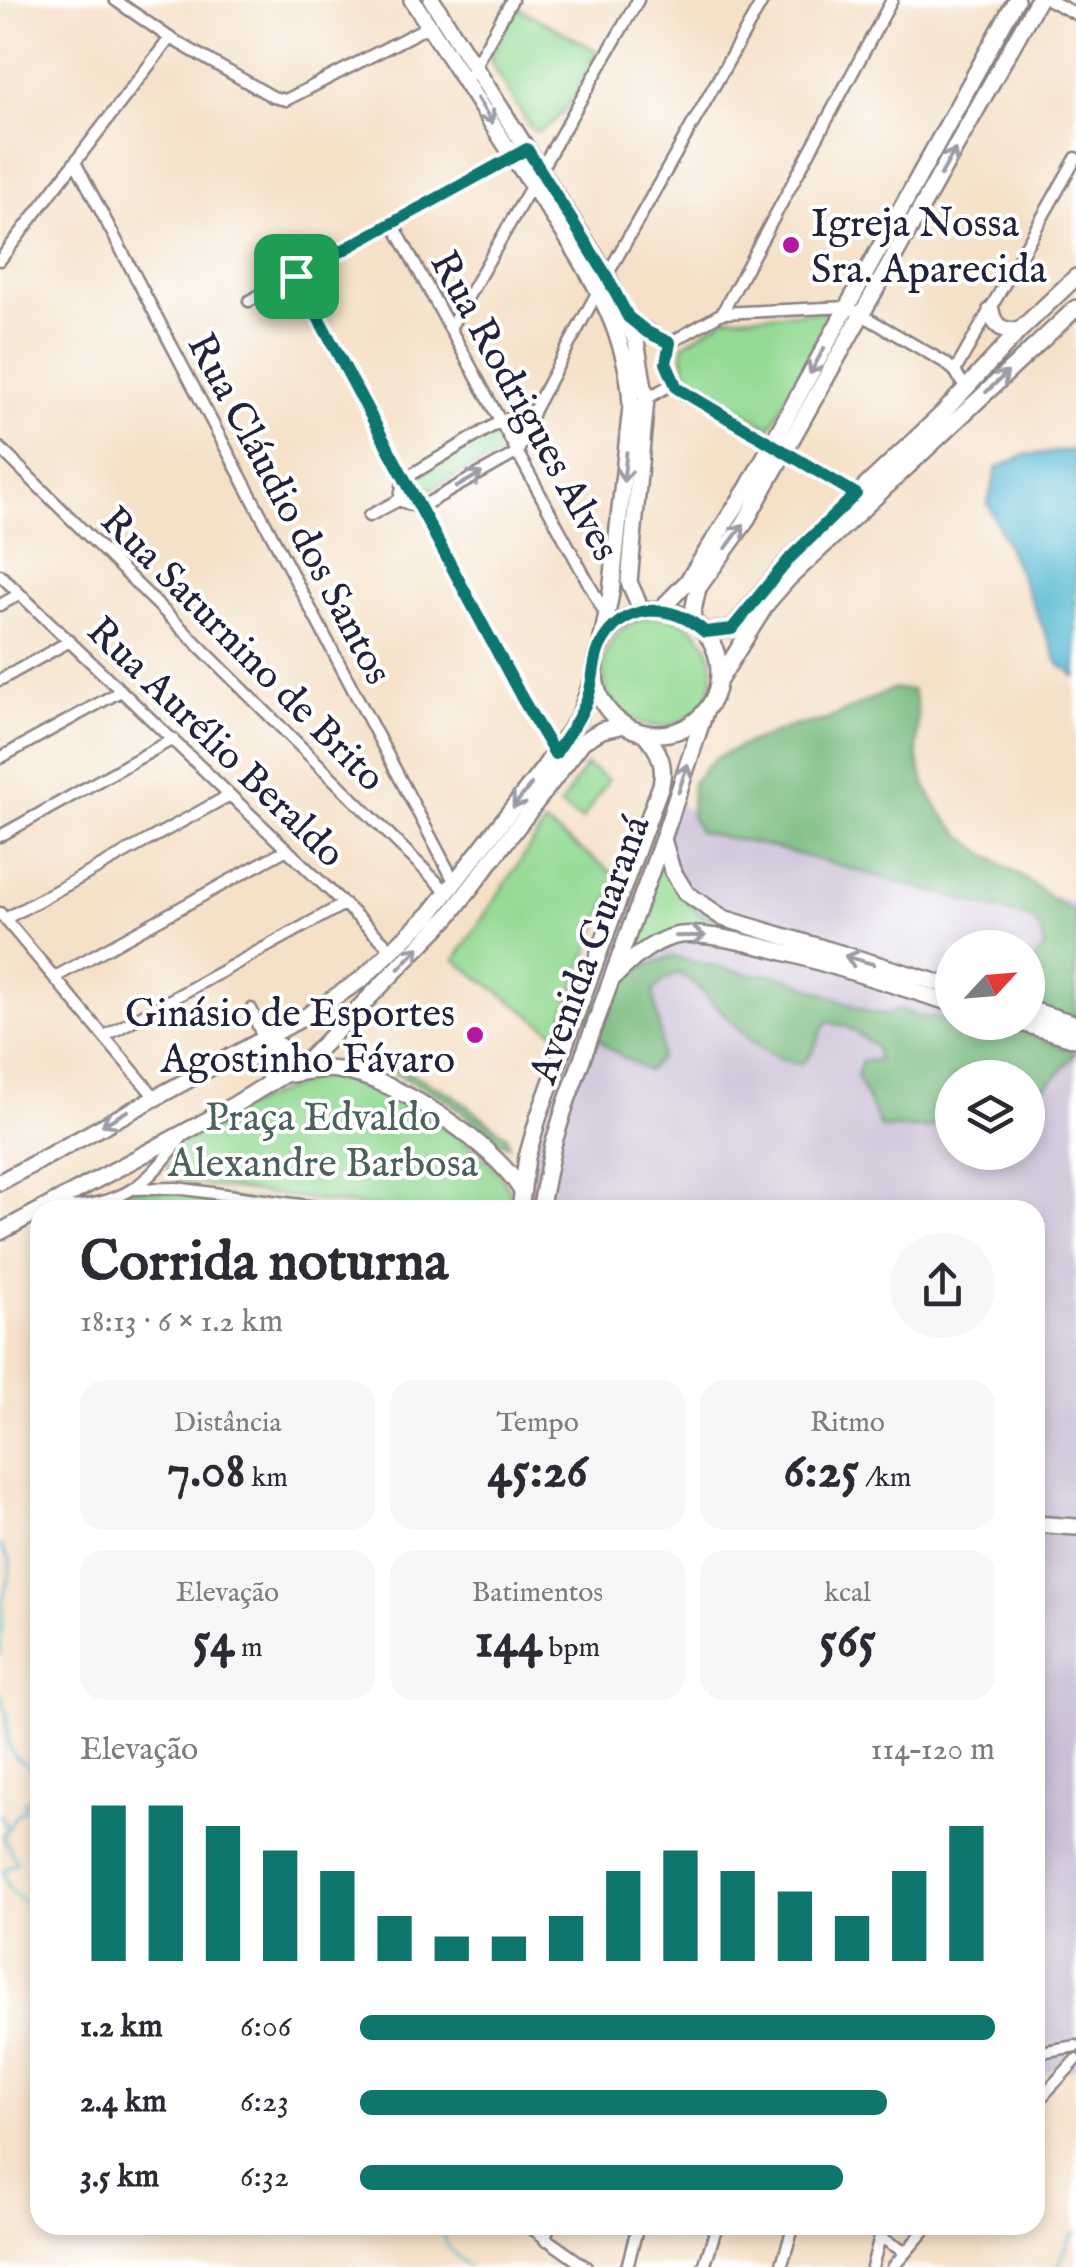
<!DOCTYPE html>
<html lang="pt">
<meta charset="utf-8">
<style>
:root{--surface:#fff;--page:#f7f7f7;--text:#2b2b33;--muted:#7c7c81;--accent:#0f766e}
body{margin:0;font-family:"IM FELL English",serif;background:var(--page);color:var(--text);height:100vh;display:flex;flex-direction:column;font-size:38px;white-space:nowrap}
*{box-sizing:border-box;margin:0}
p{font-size:32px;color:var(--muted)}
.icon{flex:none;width:55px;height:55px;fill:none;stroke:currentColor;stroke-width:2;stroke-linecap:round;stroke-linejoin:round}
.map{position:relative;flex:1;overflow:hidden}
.drawer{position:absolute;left:30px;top:1200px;width:1015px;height:1035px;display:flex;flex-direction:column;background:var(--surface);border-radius:30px;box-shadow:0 5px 15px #0003}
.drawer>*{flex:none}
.needle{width:65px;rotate:64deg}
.tools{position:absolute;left:935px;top:930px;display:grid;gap:20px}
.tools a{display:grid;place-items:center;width:110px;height:110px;border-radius:50%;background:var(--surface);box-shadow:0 5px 15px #0003;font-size:50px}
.pin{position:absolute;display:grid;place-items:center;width:85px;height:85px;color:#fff;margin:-42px;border-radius:20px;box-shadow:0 5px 15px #0006}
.round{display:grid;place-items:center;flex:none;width:105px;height:105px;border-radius:52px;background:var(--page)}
.head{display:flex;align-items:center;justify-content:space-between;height:170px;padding:0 50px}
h1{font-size:55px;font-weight:800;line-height:75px}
.stats{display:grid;grid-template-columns:repeat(3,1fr);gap:15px;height:170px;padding:10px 50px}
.stats div{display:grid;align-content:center;border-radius:25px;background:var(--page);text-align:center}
.stats b{font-size:50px;font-weight:800}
.stats small{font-size:28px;font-weight:400}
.stats p{font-size:28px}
.chart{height:280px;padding:20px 50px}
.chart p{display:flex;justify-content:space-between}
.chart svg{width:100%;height:180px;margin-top:10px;stroke:var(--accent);stroke-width:6}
ul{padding:0 50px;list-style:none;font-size:32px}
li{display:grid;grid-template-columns:160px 120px 1fr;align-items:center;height:75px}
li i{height:25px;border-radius:12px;background:var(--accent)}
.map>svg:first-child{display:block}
.industrial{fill:#cabfd6;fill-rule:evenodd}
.green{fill:#94da94;stroke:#5b7e68;stroke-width:2.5}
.forest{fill:#77ba7e;stroke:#4c6e5c;stroke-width:2.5}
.water{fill:#52b8d1;stroke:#3a6d86;stroke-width:2.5}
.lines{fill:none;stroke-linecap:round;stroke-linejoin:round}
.stream{stroke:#52b8d1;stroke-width:2.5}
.street-casing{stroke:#8c8282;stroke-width:15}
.secondary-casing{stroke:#8c8282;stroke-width:20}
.street{stroke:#fff;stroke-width:10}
.secondary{stroke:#fff;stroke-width:15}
.oneway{stroke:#9c9ca7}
.route-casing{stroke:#fff;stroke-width:20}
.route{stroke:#0f766e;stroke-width:12}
.poi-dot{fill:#b5179e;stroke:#fff;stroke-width:4}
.labels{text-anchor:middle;stroke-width:8;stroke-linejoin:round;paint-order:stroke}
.poi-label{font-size:40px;fill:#22223b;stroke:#fff;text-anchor:start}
.street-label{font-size:40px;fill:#22223b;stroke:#fff}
.park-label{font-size:40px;fill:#4a625a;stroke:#fff}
</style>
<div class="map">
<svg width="1076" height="2267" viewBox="0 0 1076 2267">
<rect width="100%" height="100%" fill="#fff"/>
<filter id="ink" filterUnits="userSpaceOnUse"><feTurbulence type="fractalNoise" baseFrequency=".01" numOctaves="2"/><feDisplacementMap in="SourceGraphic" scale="20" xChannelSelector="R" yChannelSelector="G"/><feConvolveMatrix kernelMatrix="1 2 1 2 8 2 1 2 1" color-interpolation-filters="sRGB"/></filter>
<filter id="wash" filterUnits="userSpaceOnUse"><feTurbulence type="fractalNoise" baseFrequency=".0048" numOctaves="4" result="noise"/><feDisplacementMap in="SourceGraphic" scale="40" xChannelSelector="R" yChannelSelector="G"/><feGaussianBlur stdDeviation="2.25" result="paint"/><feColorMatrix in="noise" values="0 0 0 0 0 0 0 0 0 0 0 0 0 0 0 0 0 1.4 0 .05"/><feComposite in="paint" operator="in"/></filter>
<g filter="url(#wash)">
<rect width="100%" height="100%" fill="#f5e1c8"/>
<path class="industrial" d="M664 799 795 854 1076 902V2069L1035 2073V1210H516L518 1191ZM952 948H1028V1022H952ZM952 1078H1028V1152H952Z"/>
<path class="green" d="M517 7 597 51C582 79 568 121 536 132L530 127 491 62V53Z
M833 311 770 428 692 379 684 367 683 345 726 317Z
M490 436 503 440 505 449 500 455 432 488 423 489 418 483V474L424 471Z
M603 671a55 55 0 1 1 110 0a55 55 0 1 1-110 0Z
M586 765 608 780 582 820 560 806Z
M545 824 617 876 557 1034 455 960Z
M661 856 681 896 699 913 780 941V944L695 930 621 963Z
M326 1077C376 1084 516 1152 513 1210H389L181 1182 168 1174C166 1160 175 1151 185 1142 200 1127 305 1077 326 1077Z
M135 1189 283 1203 282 1210H99L104 1204Z"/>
<path class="forest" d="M892 689 912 690C923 715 913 738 919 765 932 822 979 851 1025 879 1043 890 1056 905 1076 912V1021L1037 1006C1026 982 1027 966 1045 946L1041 931 1033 919 768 846 699 832 691 816 692 783 714 759 746 744 793 726 827 720Z
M672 957 753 975 769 974 787 978 869 1012 886 1014 901 1010 917 1016 952 1020V1022L1007 1026 1076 1052 1059 1074 1043 1088 1028 1085V1078C1015 1077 1007 1070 995 1069 979 1067 967 1077 952 1078L941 1103 942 1119 930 1128H881L857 1077 862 1061 878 1060 875 1046 846 1026 827 1022C816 1038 817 1052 801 1064 749 1059 721 1000 679 973L663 981 653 992 661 1038 660 1058 647 1071C619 1052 597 1050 588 1016 607 987 639 965 672 957Z
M383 1059 453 1095 506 1135 509 1145 500 1143 445 1098 377 1065 373 1060Z"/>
<path class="water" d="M1076 450V677L1059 664 988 503 997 468 1026 455Z"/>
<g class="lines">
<path class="stream" d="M0 1545 10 1560V1576L3 1597 0 1654
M0 1693 7 1717 8 1745 16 1758 40 1773
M40 1786 38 1793 24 1803 25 1809 16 1815 3 1837 17 1862 4 1871C6 1895 21 1900 40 1911
M0 1814 6 1826
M441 2225 447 2246 467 2267
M1058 2267 1071 2236 1076 2232"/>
</g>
</g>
<g filter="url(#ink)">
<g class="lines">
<defs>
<path id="street" d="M115 0 170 38 273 97 286 100 429 26
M1049 0 1076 14
M466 81 512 0
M75 162 454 881
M392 222 607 617
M0 260 170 38
M295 275 523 699 555 753
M249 301 516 155
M722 313 892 0
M628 317 670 343
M450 328 638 0
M670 343 722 313 848 307 944 362 955 371 966 389
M670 343C661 361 669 381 684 394L856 494
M955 371 1076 158
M646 399 674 383
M0 448 446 891
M399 500 419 508 518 452 534 410 598 291 763 0
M369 516 399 500 404 479 501 421 534 410
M0 575 393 951
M0 605 20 594
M0 680 70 641
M0 758 121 691
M0 836 173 739
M0 913 154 1096
M5 919 230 795
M55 977 287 849
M251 1009 263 1038
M105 1036 344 904
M135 1189 176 1188 337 1210
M70 1207C128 1203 149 1181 182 1137
M1035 2053 1076 2046
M1035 2087V2090
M1035 2104 1076 2060
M527 2225 586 2267
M880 2237 905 2252
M545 2240 549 2225
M627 2267 638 2225
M704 2267 717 2225
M781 2267 794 2225
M872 2267 883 2225
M893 2267 929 2225"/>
<path id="secondary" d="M412 0C447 53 481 107 516 161 564 235 629 315 631 407L611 593 601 644
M432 0 607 275 636 341 646 399 629 582 642 611
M991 310C993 326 1004 333 1020 330
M660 610 687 582 747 489 1016 0
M595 672a62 62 0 1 1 124 0a62 62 0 1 1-124 0Z
M691 620 698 588 744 524 1038 0
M705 632 732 629 791 557 942 414 1020 330 1076 277
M718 682 767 603 788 579 1076 308
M663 839 672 870 686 893 723 918 952 987
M612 979C630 961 650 942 675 936 719 924 899 988 952 1003
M1028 1009 1076 1024
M1018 1022 1076 1039
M223 1060 243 1061 278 1045 286 1053C287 1067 280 1070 269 1076
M292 1074C308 1071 323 1068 338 1070 395 1078 492 1142 522 1191
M0 1182 308 1015 362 979 430 914 543 769 579 717 595 673
M520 1210 527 1157 539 1115 661 785C666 763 658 749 644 733
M540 1210 553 1145 566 1103 663 839 705 712
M0 1232 224 1111 309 1059 449 916 583 741 602 730 625 725
M1035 1524 1076 1527"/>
</defs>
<use href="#street" class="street-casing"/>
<use href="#secondary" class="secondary-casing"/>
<use href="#street" class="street"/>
<use href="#secondary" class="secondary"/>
</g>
<defs><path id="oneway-shaft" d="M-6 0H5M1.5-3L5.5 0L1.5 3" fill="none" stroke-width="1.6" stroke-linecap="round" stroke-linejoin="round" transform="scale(2.5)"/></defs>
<g class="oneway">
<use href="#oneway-shaft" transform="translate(485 111) rotate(58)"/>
<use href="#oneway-shaft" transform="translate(948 162) rotate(-61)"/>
<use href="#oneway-shaft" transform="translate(817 361) rotate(119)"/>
<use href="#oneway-shaft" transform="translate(997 382) rotate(-43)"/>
<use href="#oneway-shaft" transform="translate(625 467) rotate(96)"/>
<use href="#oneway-shaft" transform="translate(469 480) rotate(-30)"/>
<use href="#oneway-shaft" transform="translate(735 536) rotate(-54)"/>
<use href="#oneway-shaft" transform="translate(683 778) rotate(-72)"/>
<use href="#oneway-shaft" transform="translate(522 796) rotate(128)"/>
<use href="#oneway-shaft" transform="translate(691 936) rotate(-1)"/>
<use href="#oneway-shaft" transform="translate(409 958) rotate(-46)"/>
<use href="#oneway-shaft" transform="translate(859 960) rotate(-164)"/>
<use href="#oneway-shaft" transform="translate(115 1118) rotate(150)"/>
</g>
</g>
<g class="lines" filter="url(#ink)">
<defs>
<path id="route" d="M527 149 606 275 628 317 647 332 670 343 666 363 677 388 856 494 791 557 732 629 705 632C671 602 623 601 600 646 592 663 594 683 587 700 580 719 567 736 555 754L523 700 296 276Z"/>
</defs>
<use href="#route" class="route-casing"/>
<use href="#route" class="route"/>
</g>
<g class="poi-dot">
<circle cx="791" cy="245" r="10"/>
<circle cx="475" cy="1035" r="10"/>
</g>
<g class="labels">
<g class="poi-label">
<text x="811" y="236">Igreja Nossa<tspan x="811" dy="46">Sra. Aparecida</tspan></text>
<text x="455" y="1026" text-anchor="end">Ginásio de Esportes<tspan x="455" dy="46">Agostinho Fávaro</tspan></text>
</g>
<g class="street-label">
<text transform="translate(526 405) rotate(61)" y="14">Rua Rodrigues Alves</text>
<text transform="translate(291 508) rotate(62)" y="14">Rua Cláudio dos Santos</text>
<text transform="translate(244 648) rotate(45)" y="14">Rua Saturnino de Brito</text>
<text transform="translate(217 741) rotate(44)" y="14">Rua Aurélio Beraldo</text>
<text transform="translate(588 949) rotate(-70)" y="14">Avenida Guaraná</text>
</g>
<g class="park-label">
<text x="323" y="1130">Praça Edvaldo<tspan x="323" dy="46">Alexandre Barbosa</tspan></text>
</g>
</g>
</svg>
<div class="tools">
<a><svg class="needle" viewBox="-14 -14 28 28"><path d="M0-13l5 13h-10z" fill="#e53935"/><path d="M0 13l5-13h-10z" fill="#7c7c81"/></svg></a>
<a><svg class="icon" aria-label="layers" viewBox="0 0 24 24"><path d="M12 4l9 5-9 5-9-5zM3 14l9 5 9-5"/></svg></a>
</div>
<div class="pin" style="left:296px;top:276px;background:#1e9e55"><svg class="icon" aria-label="arrive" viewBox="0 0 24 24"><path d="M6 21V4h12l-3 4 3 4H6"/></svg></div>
<section class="drawer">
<div class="head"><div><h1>Corrida noturna</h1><p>18:13 · 6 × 1.2 km</p></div><a class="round"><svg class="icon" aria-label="share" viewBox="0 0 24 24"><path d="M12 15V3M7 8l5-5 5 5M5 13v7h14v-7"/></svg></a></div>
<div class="stats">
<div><p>Distância</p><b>7.08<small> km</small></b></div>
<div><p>Tempo</p><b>45:26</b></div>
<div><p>Ritmo</p><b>6:25<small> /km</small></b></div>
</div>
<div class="stats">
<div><p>Elevação</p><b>54<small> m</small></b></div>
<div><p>Batimentos</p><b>144<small> bpm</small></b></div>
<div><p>kcal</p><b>565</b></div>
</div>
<div class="chart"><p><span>Elevação</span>114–120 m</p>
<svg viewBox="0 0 160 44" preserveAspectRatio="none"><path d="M5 44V6M15 44V6M25 44V11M35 44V17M45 44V22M55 44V33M65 44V38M75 44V38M85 44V33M95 44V22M105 44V17M115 44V22M125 44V27M135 44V33M145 44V22M155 44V11"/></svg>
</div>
<ul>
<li><b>1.2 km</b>6:06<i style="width:100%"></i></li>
<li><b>2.4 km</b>6:23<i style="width:83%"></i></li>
<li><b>3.5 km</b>6:32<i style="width:76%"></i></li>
</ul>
</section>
</div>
